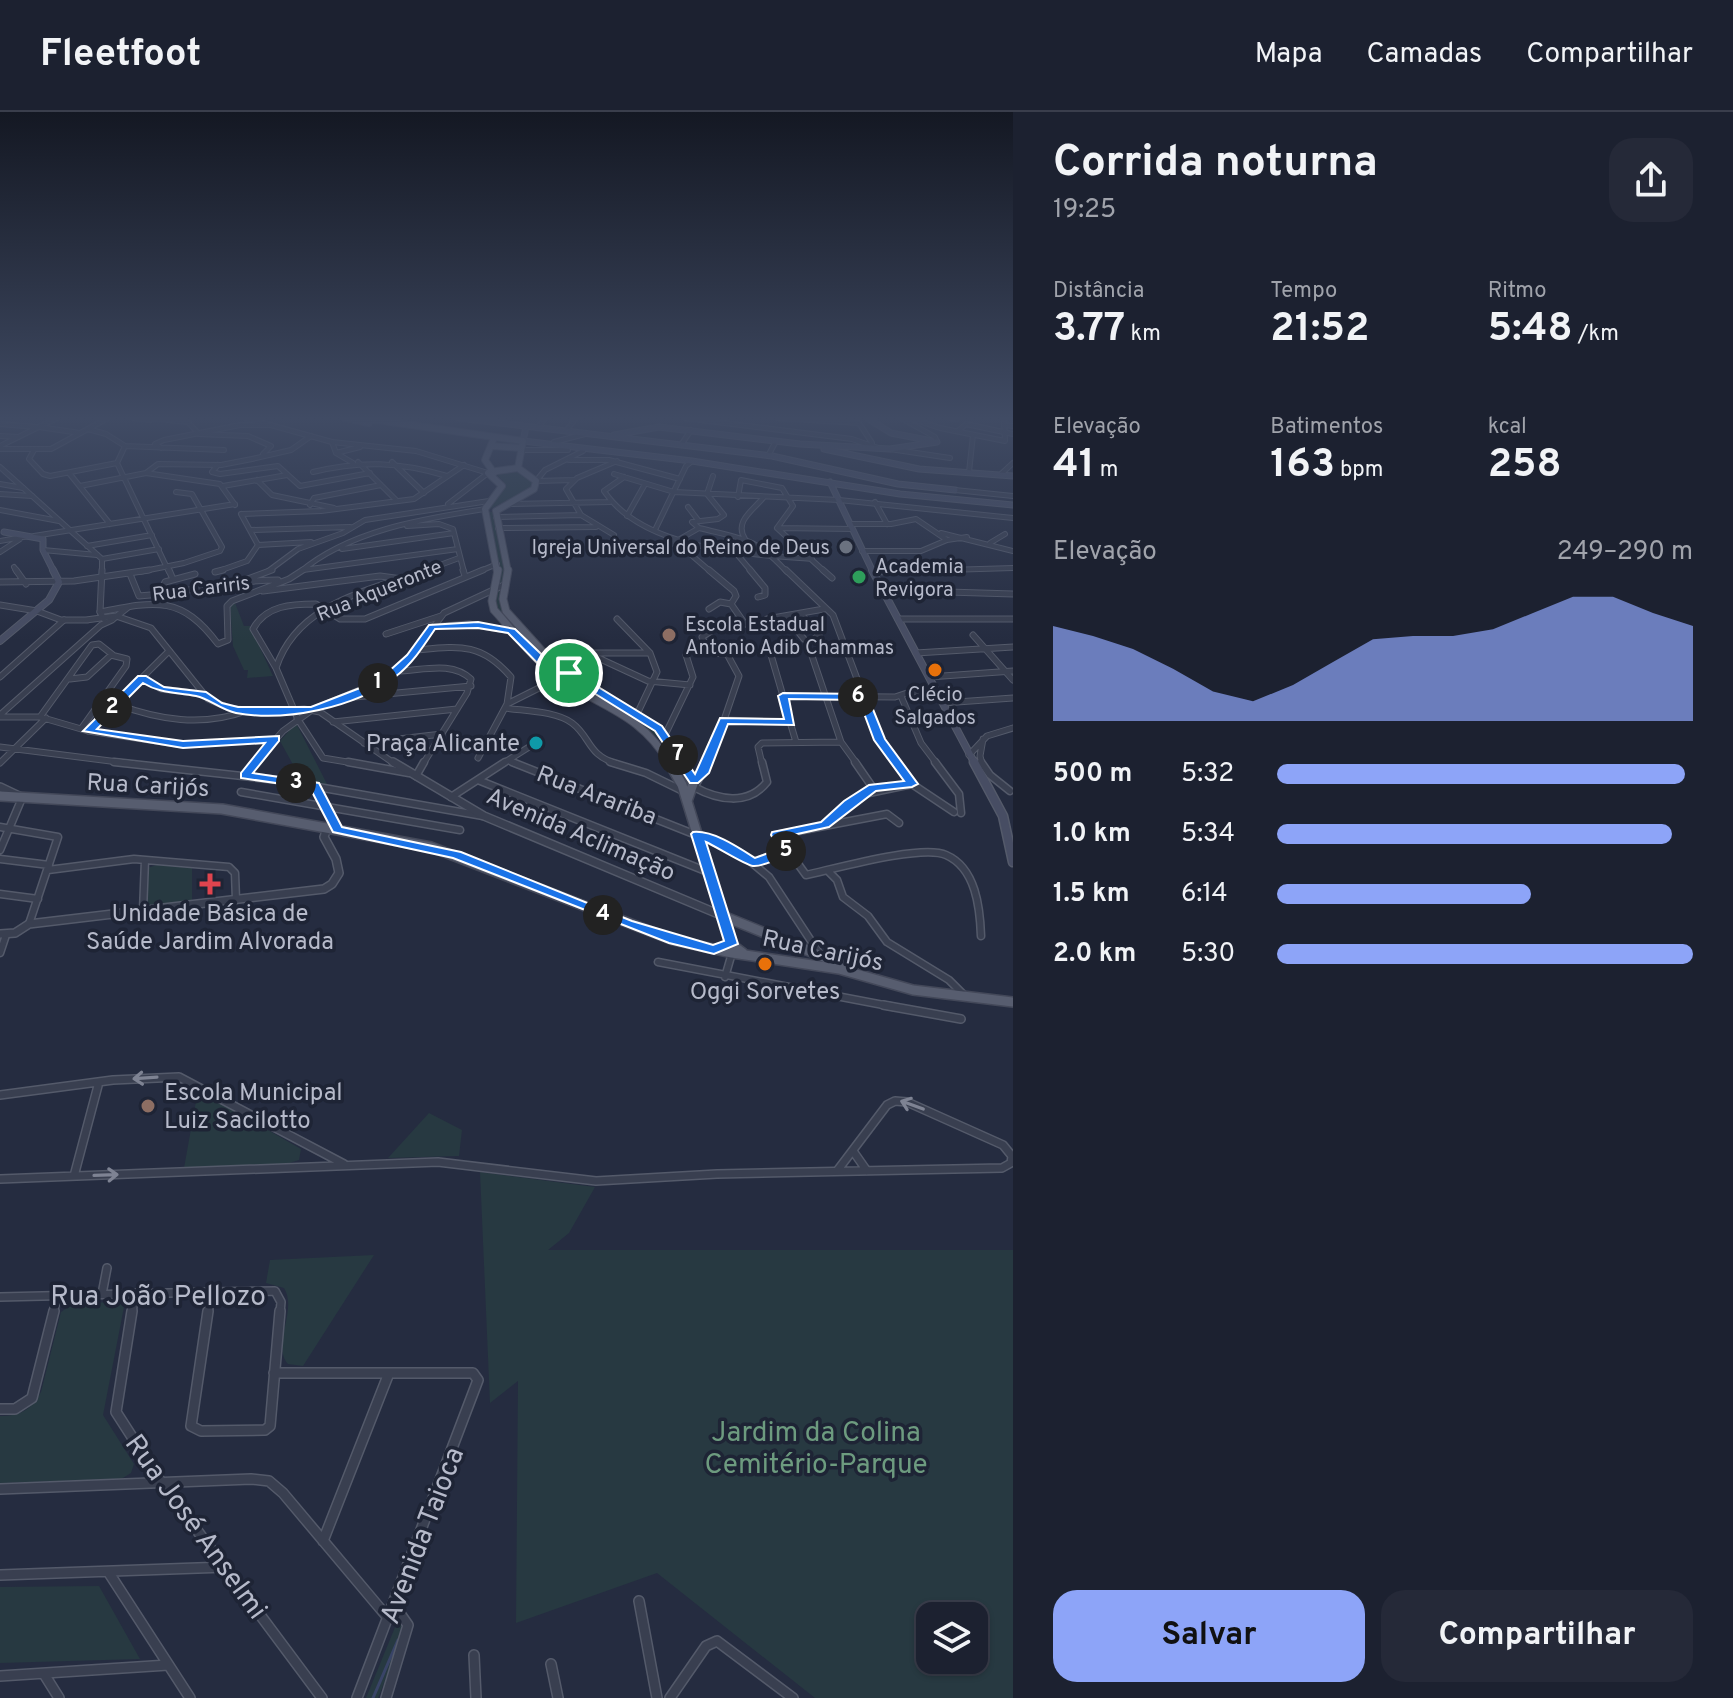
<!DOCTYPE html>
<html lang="pt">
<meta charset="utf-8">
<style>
:root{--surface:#1c2130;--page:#252938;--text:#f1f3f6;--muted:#a0a3ab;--line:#3a3e4c;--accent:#8da4f8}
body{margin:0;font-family:Overpass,sans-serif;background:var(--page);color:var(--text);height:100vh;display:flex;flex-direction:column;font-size:30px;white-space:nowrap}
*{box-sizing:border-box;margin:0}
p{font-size:26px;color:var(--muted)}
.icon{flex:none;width:44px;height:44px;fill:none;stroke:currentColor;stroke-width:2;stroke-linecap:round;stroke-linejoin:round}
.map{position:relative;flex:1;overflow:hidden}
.details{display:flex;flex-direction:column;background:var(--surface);width:720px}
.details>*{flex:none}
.controls{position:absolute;left:916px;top:1490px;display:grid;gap:16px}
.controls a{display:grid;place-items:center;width:72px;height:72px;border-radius:16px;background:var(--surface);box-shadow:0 2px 6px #0004,0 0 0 2px var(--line);font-size:40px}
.pin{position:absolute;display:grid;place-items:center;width:68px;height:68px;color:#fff;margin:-34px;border:4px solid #fff;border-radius:50%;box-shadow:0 2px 8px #0007}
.km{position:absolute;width:40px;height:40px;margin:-20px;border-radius:50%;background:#222;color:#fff;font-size:22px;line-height:40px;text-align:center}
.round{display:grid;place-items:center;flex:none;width:84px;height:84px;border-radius:24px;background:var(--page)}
.summary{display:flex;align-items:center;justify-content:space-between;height:136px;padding:0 40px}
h1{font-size:44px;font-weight:700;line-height:60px}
.metrics{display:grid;grid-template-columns:repeat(3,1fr);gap:12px;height:136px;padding:8px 40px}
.metrics div{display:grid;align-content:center}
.metrics b{font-size:40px;font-weight:700}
.metrics small{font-size:22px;font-weight:400}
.metrics p{font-size:22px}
.chart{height:224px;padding:16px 40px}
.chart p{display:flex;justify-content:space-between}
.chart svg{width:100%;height:144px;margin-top:8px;fill:var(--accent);opacity:.7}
.action{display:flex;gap:16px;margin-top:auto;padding:16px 40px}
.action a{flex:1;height:92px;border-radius:24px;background:var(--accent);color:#111;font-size:32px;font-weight:700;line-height:92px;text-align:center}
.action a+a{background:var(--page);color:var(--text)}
ul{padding:0 40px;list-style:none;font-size:26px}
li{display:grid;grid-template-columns:128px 96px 1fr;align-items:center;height:60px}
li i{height:20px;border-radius:10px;background:var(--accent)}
header{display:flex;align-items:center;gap:48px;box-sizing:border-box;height:112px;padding:0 40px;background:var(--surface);border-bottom:2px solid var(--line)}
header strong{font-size:38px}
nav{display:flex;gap:44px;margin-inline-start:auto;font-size:28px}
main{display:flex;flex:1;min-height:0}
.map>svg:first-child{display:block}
.green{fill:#273941;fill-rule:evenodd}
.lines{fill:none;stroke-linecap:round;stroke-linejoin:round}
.stream{stroke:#394467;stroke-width:3}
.river{fill:#394467;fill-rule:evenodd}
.minor-far4-casing{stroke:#545a6a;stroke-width:6}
.minor-far3-casing{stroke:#545a6a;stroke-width:7}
.minor-far2-casing{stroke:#545a6a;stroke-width:9}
.minor-far1-casing{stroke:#545a6a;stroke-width:10}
.minor-casing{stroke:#545a6a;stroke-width:12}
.tertiary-far2-casing{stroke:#545a6a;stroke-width:6}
.tertiary-far1-casing{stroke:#545a6a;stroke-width:7}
.tertiary-casing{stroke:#545a6a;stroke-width:10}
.secondary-far2-casing{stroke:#545a6a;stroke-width:7}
.secondary-far1-casing{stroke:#545a6a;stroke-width:8}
.secondary-casing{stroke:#545a6a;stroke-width:11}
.primary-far2-casing{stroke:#434859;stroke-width:8}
.primary-far1-casing{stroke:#434859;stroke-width:9}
.primary-casing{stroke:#434859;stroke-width:12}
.minor-far4{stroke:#393f50;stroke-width:4}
.minor-far3{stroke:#393f50;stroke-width:5}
.minor-far2{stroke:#393f50;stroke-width:6}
.minor-far1{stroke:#393f50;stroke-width:7}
.minor{stroke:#393f50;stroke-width:9}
.tertiary-far2{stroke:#393f50;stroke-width:4}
.tertiary-far1{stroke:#393f50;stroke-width:5}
.tertiary{stroke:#393f50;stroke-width:7}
.secondary-far2{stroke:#474d63;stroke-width:5}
.secondary-far1{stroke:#474d63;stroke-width:6}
.secondary{stroke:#474d63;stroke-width:8}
.primary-far2{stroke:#575d6f;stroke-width:6}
.primary-far1{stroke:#575d6f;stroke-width:7}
.primary{stroke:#575d6f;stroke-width:9}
.oneway{stroke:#7e8393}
.route{fill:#1a73e8;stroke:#fff;stroke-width:2;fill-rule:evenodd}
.worship-dot{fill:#6b7280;stroke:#1e2435;stroke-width:3}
.leisure-dot{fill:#2e9e5b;stroke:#1e2435;stroke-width:3}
.education-dot{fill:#8d6e63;stroke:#1e2435;stroke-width:3}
.food-dot{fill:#e8710a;stroke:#1e2435;stroke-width:3}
.culture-dot{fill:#0f9aa8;stroke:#1e2435;stroke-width:3}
.health-dot{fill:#e0444e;stroke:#1e2435;stroke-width:3}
.labels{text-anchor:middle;stroke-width:7;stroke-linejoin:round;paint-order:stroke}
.far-poi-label{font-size:20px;fill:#b6baca;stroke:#1e2435;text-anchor:start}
.far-street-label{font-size:20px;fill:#b6baca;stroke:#1e2435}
.poi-label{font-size:24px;fill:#b6baca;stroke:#1e2435}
.street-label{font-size:24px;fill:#b6baca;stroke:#1e2435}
.near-street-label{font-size:28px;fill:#b6baca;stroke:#1e2435}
.near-park-label{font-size:28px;fill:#6d9b7f;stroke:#1e2435}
</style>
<header>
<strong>Fleetfoot</strong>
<nav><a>Mapa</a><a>Camadas</a><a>Compartilhar</a></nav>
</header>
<main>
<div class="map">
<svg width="1013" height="1586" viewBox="0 0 1013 1586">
<rect width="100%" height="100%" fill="#252c40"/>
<path class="green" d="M517 357 533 369 532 376 488 398 489 392 504 376 503 369 495 361Z
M487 400H493L506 457 502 496 550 550 656 617 689 670 683 669 660 628 650 619 551 557 495 494 500 456Z
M235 491 244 514H250L273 564 247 566 248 558H244L233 534 230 494Z
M296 611 328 674 302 669 280 629Z
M157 753 192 756V790L144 793 147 756Z
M198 978 301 1037 299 1048 286 1052 184 1056Z
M429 1001 462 1018 459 1044 388 1046Z
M480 1060 595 1075 569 1121 548 1138H1013V1586H815L657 1461 516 1511 518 1269 490 1291ZM930 1504H974V1548H930Z
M374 1143 303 1254 288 1252C271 1233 298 1198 284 1176L266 1171 270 1148Z
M118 1190 124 1195 103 1303 134 1352 131 1361 121 1367 0 1371V1304C21 1304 31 1298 41 1280L61 1200 74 1191Z
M99 1474 140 1547 0 1551V1475Z
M398 1508 402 1510C398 1536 388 1562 378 1586H366Z"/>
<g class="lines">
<path class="stream" d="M373 1586 398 1528"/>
<path class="river" d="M363 306 494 325 497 327 494 329 361 309 360 308Z"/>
<defs>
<path id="minor-far4" d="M133 306 151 308
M149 306 188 310 199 322 248 324 271 334 263 342
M685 306 852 327 878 336
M778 306 859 311 872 331
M950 306 956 307
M1004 313 1013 314
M39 315 80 321
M88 317 106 322 125 334 224 338
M958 319 966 312 1013 322
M0 324 18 325
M332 330 336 341 353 351
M554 330 585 322
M681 333 691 318
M125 334 117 351 169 460
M161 336 155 332 164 328 240 313H271
M0 337H51L108 306
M890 337 950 346
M34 338 29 347 43 362 50 364 117 351
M521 338H568
M336 341 360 335
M768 344 776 329
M569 348H609L680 367
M358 350 396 388
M392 350 424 381
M218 353 212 360 220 362 278 354 300 374 370 361
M313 360C361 348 400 350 447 364
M969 360 973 323
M69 361 110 412
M146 361 220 372 235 393
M614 362 674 380 839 388
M1000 363 1013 351
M624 365 604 379C643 438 747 442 812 447
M257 368 272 383 334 396
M574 368 536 369 545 358 583 339
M0 372 23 376
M80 374 146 361 158 352 221 353 252 347 291 338 311 324
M223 374 287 363
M0 382 32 384
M738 385 741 368 782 376 793 394 777 416
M875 390 887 412
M448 392 488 361
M510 392 610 390
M310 393 314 386 381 373
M688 395 698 408
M0 398 59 409
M241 402 321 399 414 387 464 353
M241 402 258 433
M627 404 645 372
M496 405 581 403
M850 412H891L916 407 947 428
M407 414 439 412 453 417 464 460
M498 416 596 415
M699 416C743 427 755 425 787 460
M699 416 692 410 718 407 724 403 707 382 713 364
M777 416 825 460
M777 416 852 417
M251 418 350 415
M655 418 686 354 692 349
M941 421 1013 439
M614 423 581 403 566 377 577 366 617 349
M34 424 235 392
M745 427C734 410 752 399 763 386
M674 428 711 460
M0 429 28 424
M990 431 1005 422
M258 433 311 430
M87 434 152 423
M666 435 699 416
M342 437 454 421
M43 438 97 443
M862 439H921L947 428 967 425
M0 440 20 427
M736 441 752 460
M102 447 159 437
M14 455 17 460
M303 458 458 437
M139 460 184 451 220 439 222 435 192 382 176 380
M216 460 247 449 258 433
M267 460 298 437 343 421 365 408 489 389
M300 460C350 418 422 407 485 397
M421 460 459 446
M478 460 497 452
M881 460 1013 456"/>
<path id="minor-far3" d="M16 458 26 472
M169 458 172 465
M463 458 465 464
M709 458 734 479 736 484 731 492 745 512 796 517 804 527
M750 458 765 476V483L758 485
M786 458 833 503 882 633 897 652
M823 458 832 466
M215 460 223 458
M873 460 951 458
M130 462 139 484C186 481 231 468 278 468
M245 468 272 458
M0 470 74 469 149 458
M883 478 1013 482
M263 479 380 464 402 467
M159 482 165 470 195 462
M0 493 37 499
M709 497 720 490 731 492
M100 500C156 489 181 483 218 532L228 528 227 494 232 489 289 467 303 458
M801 502 819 523 815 526
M617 507 650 541 657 560 639 598 631 603
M767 507 824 497
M898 507H1013
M711 513 716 516 702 525 709 541 727 542 739 564 724 608
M432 515 469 512 512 519
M386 522 441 504
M973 523 1013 568
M416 538C459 534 481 530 511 565L507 592
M581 538 648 569 690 573
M590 541H650
M811 541 841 630 857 652
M916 541 1013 535
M771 543 783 584
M276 556 253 517C266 493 292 492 316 492L340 507H365L483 458
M396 559C421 559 451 548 471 567L467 581 423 652
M0 565 64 508
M142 566 161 577 203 582
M70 567 87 565 111 543 127 547 126 554 81 617
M901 584 921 631 937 652
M344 586 471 574
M943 591 1013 586
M116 592C159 608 202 615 246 599
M505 596C525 599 556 599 572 611 591 625 587 643 617 652
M0 603 101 513 112 508
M0 605H40L88 619 183 633 275 627
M40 605 92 533 99 532 113 543
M297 605 276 556C297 491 368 479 426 458
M297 606 323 646 359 652
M333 610 457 597
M790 610 796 630
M88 619 169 539
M665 623 693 565 686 543
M364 631 442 622
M0 635 134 652
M969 643 987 624 1013 616
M478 646 507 592 569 561
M509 649 517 652
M0 651 46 606
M254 652 283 619 312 598
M502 652 537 630
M762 652 758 635 762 631 841 630
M982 652 980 644 983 627"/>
<path id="minor-far2" d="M114 650 278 668 483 704
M348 650 409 661
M512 650 739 740 769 765 821 844
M610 650 646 661 683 679
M855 650 873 676
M895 650 912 672 954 700
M935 650 959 682 961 701
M981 650 990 663 1010 679
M245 664 256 650
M416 664 424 650
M478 668 708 760
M315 675 338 717
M694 675C718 688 748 694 767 670L762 650
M241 680 460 718
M451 685 505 650
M899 711 887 702 777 723 806 763C834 757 922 732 946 743 976 756 980 796 981 824
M825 712 864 682 912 672
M0 715 58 725 29 812
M0 738 22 686
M0 747 49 753
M753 750 786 739
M48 758 134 747 229 755 235 761 236 788
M828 759 837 768 843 785 868 804 887 830 949 868 964 883
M0 782 38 787
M143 799 145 748
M0 841 6 823
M658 850 894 895
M725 865 732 841"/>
<path id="minor-far1" d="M883 893 961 907
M0 983 113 968 179 965 344 1052
M853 1039 867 1059
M74 1064 99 970
M0 1067 438 1050 596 1069 717 1062 1002 1056 1011 1051 1012 1044 1003 1033 907 990 895 989 887 993 837 1059
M211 1180 275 1179 281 1190 280 1201
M102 1182 107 1156
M0 1185 211 1180
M53 1201 58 1183
M132 1201 135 1181
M208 1201 211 1180"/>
<path id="minor" d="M132 1199 116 1300 161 1370 322 1586
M208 1199 191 1314 201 1319 265 1318 270 1314 280 1199
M274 1261H473L478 1268 357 1586
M0 1297H15L32 1286 54 1199
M0 1377 251 1367 269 1369 283 1381 389 1507
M323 1429 389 1261
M109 1461 190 1586
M0 1463 226 1455
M639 1489 657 1586
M474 1543 476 1586
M551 1552 558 1586
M44 1562 59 1586
M0 1564 168 1553
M386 1586 408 1513 394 1493
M670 1586 706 1534 717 1529 793 1586"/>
<path id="tertiary-far2" d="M245 306 332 330 416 339 488 361
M901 306 935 325 937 330
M910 306 940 316 1005 329 1004 306
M0 312 37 315
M537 316 546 306
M566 319 576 306
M0 334 57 306
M0 355 102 447V460
M955 378 1013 384
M839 388 1013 406"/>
<path id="tertiary-far1" d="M102 458 100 500 104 507
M37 499 61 508H88
M113 507 127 496
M86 508 116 504 151 516 208 587 229 596 263 600
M929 565 1013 559
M314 597 384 568 411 545 444 501 506 472
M260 600 304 597 320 600 395 652
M706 652 724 608 790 610 783 584 895 585 910 580 936 579"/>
<path id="tertiary" d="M393 650 484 704 723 804
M0 675 21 685
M694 675 707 650
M0 822 15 821 29 812 324 777 332 772 339 761 336 747 324 725 327 716"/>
<path id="secondary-far2" d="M459 306 772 344 898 372 955 378
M867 306 891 321 932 329
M526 315 523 329 692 349 900 382 1013 393
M614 323 659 315 800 332 890 337 937 330
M824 337 919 357 1013 364
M830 370 873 460
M4 420 43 427V438L54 460"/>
<path id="secondary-far1" d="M872 458 975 652
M0 529 49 488 59 470 53 458"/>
<path id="secondary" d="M974 650 1003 704 1013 750"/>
<path id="primary-far2" d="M345 306 369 311
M363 306 523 329 518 356
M494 326 485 348 494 361
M493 334 521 336
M490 360 518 356
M488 361 502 374 485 397 497 460
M496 399 508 460
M496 399 534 377 536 369 518 356"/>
<path id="primary-far1" d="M498 458 492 489 494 498C512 517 529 542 549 558 594 595 638 596 670 652
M508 458 503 487 506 499 552 550 659 617 683 652"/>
<path id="primary" d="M669 650 682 673 731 832 743 841
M681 650 694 669 687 689
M0 684 222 697 431 735 673 828 732 841 839 857 913 878 1013 890
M723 804 846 854"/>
</defs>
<use href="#minor-far4" class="minor-far4-casing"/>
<use href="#minor-far3" class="minor-far3-casing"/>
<use href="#minor-far2" class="minor-far2-casing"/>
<use href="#minor-far1" class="minor-far1-casing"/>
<use href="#minor" class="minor-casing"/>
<use href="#tertiary-far2" class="tertiary-far2-casing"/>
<use href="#tertiary-far1" class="tertiary-far1-casing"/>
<use href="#tertiary" class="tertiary-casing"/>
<use href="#secondary-far2" class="secondary-far2-casing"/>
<use href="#secondary-far1" class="secondary-far1-casing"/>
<use href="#secondary" class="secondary-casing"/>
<use href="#primary-far2" class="primary-far2-casing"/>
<use href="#primary-far1" class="primary-far1-casing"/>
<use href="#primary" class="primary-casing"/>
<use href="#minor-far4" class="minor-far4"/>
<use href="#minor-far3" class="minor-far3"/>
<use href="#minor-far2" class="minor-far2"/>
<use href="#minor-far1" class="minor-far1"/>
<use href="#minor" class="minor"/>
<use href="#tertiary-far2" class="tertiary-far2"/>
<use href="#tertiary-far1" class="tertiary-far1"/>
<use href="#tertiary" class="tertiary"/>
<use href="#secondary-far2" class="secondary-far2"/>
<use href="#secondary-far1" class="secondary-far1"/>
<use href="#secondary" class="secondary"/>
<use href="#primary-far2" class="primary-far2"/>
<use href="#primary-far1" class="primary-far1"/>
<use href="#primary" class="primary"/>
</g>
<defs><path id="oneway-shaft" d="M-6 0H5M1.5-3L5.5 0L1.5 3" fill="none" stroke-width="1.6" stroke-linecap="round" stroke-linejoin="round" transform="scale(2)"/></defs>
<g class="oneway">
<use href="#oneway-shaft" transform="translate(145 966) rotate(176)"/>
<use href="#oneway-shaft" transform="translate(912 993) rotate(-160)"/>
<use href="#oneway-shaft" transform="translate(106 1063) rotate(-2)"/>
</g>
<linearGradient id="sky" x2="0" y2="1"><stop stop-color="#141823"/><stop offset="0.58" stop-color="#404b64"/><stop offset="1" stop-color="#404b64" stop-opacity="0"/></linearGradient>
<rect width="1013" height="528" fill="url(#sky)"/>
<path class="route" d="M478 510 515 517 561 561 572 559 662 614 695 662 720 606 784 607 778 584 783 581 863 582 868 585 885 627 918 672 912 675 876 679 829 715 784 725 793 739 791 741C781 745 764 755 753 754 747 754 715 734 706 730L738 832 714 842 669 831 453 746 333 720 310 676 241 666V661L265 631 183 636 83 619 138 564H146L164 575 206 580 222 591 238 595H311L365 574 387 561 407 543 429 513ZM478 516 508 521 546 560 560 568 568 565 655 619 690 671H698L709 661 728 612 794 613 789 587 859 588 874 628 904 669 869 673 844 689 821 710 772 720 771 723 779 737 755 746C738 735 713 718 693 720L691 722 724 829 713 833 632 809 461 740 342 715 319 671 253 661 279 629V624L183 629 97 617 143 571C161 582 176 580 196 584 210 587 221 598 236 601 285 610 355 596 395 565 412 552 423 535 435 517Z"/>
<circle class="worship-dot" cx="846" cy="435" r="8"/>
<circle class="leisure-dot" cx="859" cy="465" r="8"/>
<g class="education-dot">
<circle cx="669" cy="523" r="8"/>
<circle cx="148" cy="994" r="8"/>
</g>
<g class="food-dot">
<circle cx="935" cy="558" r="8"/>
<circle cx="765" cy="852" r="8"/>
</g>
<circle class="culture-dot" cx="536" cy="631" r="8"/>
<path class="health-dot" d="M206 760h8v8h8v8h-8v8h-8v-8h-8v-8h8z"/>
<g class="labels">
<g class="far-poi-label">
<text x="830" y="442" text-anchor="end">Igreja Universal do Reino de Deus</text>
<text x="875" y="461">Academia<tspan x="875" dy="23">Revigora</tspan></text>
<text x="685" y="519">Escola Estadual<tspan x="685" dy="23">Antonio Adib Chammas</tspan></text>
<text x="935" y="589" text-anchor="middle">Clécio<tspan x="935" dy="23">Salgados</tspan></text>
</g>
<g class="far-street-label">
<text transform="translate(201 476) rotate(-7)" y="7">Rua Cariris</text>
<text transform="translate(379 478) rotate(-22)" y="7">Rua Aqueronte</text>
</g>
<g class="poi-label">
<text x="520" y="639" text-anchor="end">Praça Alicante</text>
<text x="210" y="809">Unidade Básica de<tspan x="210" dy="28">Saúde Jardim Alvorada</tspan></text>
<text x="765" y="887">Oggi Sorvetes</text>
<text x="164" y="988" text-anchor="start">Escola Municipal<tspan x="164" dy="28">Luiz Sacilotto</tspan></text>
</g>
<g class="street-label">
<text transform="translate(148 673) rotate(3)" y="8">Rua Carijós</text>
<text transform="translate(597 683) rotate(21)" y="8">Rua Arariba</text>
<text transform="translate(581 722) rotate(23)" y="8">Avenida Aclimação</text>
<text transform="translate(823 838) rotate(12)" y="8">Rua Carijós</text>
</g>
<g class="near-street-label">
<text x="158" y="1193">Rua João Pellozo</text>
<text transform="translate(197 1414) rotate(54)" y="10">Rua José Anselmi</text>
<text transform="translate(421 1423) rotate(-69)" y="10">Avenida Taioca</text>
</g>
<g class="near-park-label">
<text x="816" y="1329">Jardim da Colina<tspan x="816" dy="32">Cemitério-Parque</tspan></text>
</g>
</g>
</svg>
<div class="controls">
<a><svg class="icon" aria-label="layers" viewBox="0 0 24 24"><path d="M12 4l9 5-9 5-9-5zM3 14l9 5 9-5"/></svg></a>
</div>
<div class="pin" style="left:569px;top:561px;background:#1e9e55"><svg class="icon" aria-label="arrive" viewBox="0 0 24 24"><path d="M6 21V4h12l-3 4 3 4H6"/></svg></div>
<b class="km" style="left:378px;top:571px">1</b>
<b class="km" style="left:112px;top:596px">2</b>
<b class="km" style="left:296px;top:671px">3</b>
<b class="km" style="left:603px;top:803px">4</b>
<b class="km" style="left:786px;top:739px">5</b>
<b class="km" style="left:858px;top:585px">6</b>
<b class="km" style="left:678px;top:643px">7</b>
</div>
<section class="details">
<div class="summary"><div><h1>Corrida noturna</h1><p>19:25</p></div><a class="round"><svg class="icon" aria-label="share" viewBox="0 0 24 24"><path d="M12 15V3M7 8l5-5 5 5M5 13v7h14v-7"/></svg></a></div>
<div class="metrics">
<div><p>Distância</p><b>3.77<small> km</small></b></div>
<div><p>Tempo</p><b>21:52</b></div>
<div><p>Ritmo</p><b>5:48<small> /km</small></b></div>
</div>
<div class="metrics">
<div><p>Elevação</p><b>41<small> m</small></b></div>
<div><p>Batimentos</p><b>163<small> bpm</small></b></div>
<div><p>kcal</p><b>258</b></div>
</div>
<div class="chart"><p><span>Elevação</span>249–290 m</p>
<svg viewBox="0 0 160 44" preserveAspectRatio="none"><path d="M0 44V15L10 18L20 22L30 28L40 35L50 38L60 33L70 26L80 19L90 18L100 18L110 16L120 11L130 6L140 6L150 11L160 15V44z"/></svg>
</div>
<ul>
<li><b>500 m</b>5:32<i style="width:98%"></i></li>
<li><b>1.0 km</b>5:34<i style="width:95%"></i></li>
<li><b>1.5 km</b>6:14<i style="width:61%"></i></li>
<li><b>2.0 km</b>5:30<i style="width:100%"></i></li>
</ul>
<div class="action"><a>Salvar</a><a>Compartilhar</a></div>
</section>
</main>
